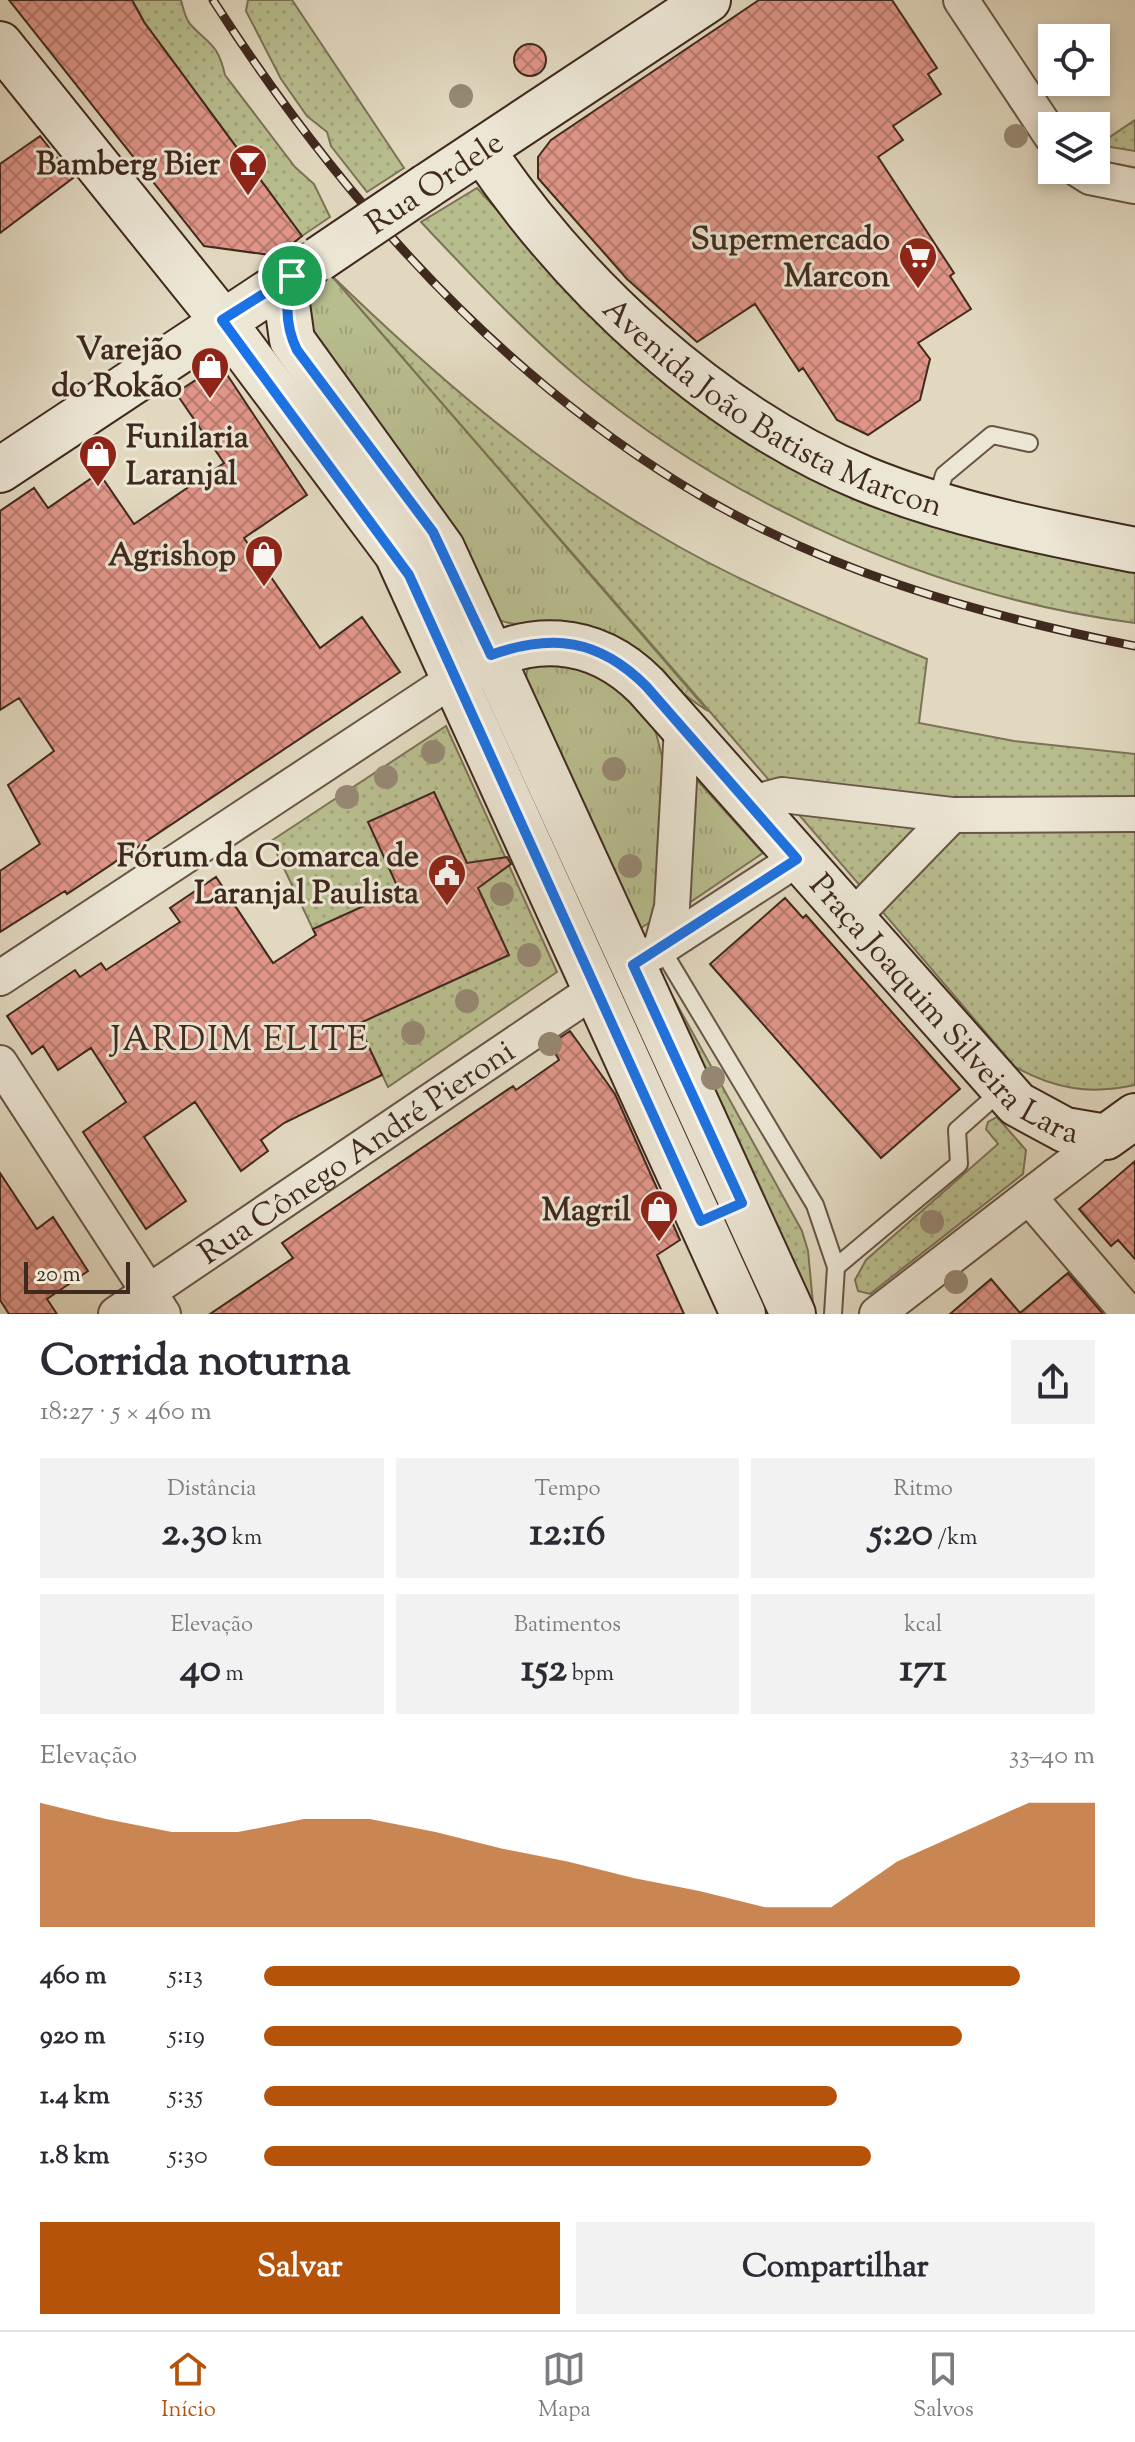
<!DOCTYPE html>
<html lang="pt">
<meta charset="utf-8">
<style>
:root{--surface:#fff;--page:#f2f2f3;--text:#2b2b33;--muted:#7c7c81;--line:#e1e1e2;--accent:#b45309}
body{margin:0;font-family:"Sorts Mill Goudy",serif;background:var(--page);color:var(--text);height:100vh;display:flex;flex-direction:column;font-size:30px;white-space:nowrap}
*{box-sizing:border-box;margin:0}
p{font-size:26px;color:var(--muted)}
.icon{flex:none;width:44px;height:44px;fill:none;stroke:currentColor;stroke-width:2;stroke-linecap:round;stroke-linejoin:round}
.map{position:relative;height:1314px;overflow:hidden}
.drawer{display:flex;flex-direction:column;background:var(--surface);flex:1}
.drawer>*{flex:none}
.buttons{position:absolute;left:1038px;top:24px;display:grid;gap:16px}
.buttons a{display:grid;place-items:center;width:72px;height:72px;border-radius:0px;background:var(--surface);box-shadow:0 4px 12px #0003;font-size:40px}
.scale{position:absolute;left:24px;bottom:20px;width:106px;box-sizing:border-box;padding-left:8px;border:4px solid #40291e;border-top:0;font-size:22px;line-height:28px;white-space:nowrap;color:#40291e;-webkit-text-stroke:6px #ece6d5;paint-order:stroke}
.pin{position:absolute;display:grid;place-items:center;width:68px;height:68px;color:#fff;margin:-34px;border:4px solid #fff;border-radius:50%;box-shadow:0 2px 8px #0007}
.round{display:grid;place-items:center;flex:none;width:84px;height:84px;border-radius:0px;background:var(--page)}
.overview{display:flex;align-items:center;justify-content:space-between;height:136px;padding:0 40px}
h1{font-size:44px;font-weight:700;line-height:60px}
.stats{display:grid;grid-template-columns:repeat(3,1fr);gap:12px;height:136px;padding:8px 40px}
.stats div{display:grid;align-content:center;border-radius:0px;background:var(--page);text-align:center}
.stats b{font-size:40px;font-weight:700}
.stats small{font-size:22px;font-weight:400}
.stats p{font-size:22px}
.chart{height:224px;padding:16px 40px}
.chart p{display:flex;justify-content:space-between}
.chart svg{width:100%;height:144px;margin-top:8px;fill:var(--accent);opacity:.7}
.button{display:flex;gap:16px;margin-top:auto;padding:16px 40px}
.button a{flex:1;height:92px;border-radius:0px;background:var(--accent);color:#fff;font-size:32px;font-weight:700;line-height:92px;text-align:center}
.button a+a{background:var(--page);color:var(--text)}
ul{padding:0 40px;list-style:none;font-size:26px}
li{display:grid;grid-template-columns:128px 96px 1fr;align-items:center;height:60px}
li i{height:20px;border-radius:10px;background:var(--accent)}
.menu{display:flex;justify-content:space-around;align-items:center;height:112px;border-top:2px solid var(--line);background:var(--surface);font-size:22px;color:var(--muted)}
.menu a{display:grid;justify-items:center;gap:4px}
.menu .active{color:var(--accent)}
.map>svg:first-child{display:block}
.grass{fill:url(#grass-dots);stroke:#7c7356;stroke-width:2}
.park{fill:url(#park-tufts);stroke:#7c7356;stroke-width:2}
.building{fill:url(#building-cross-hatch);stroke:#40291e;stroke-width:2}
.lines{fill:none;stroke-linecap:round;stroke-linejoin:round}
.lane-casing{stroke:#685546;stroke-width:20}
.street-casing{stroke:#685546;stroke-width:38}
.secondary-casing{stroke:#40291e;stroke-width:48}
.lane{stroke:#ece6d5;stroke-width:16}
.street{stroke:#ece6d5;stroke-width:34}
.secondary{stroke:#ece6d5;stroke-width:44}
.rail-casing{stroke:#40291e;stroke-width:9}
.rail{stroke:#ece6d5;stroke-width:6;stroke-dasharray:18;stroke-linecap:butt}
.secondary-bridge-casing{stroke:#40291e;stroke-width:48;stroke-linecap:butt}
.secondary-bridge{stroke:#ece6d5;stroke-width:44}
.tree{fill:#968873}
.route-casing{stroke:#fff;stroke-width:16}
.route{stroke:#1a73e8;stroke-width:10}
.labels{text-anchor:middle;stroke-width:6;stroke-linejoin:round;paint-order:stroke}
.poi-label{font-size:32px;font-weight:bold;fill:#40291e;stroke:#ece6d5;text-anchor:end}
.street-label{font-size:32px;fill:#40291e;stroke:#ece6d5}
.neighbourhood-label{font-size:34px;letter-spacing:2px;fill:#40291e;stroke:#ece6d5}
</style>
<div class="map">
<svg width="1135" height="1314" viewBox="0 0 1135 1314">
<defs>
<pattern id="grass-dots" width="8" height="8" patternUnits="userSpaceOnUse" patternTransform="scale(2)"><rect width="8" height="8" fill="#b8bd8e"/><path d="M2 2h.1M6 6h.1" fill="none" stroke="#9fa27a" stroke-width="1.8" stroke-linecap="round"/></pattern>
<pattern id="park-tufts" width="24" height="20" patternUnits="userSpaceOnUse" patternTransform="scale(2)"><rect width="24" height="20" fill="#b8bd8e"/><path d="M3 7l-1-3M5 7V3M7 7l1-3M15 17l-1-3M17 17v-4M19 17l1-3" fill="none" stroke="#9fa27a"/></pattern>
<pattern id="building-cross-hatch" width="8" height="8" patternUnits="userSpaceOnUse" patternTransform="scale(2)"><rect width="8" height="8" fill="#e09588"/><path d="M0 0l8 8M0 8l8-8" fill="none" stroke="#b77a6f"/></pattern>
</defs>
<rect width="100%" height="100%" fill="#e1d8bf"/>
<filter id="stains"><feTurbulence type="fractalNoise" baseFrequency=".0025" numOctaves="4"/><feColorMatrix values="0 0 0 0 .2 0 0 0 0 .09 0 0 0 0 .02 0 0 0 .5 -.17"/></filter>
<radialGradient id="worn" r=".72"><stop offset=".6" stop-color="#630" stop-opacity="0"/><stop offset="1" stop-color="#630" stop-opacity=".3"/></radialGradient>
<path class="grass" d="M132 0H181C183 7 185 18 190 24 208 44 218 43 225 75L295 167 314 184 330 217 302 236 145 23Z
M248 0H292L404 168 367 192 331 146 327 132 307 116 281 79 246 11Z
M1135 120V151L1098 145Z
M477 188 552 270 662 373 1135 570V623C936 597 735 507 581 380 524 332 472 276 421 222Z
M330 274C430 371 536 464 657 534 742 585 836 621 927 659L919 723 1014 741 1135 754V1085C1089 1095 1056 1089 1015 1067 789 800 558 538 330 274Z
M446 726 557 972 388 1087 271 841Z
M669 997 674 999 802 1231 808 1251 814 1314Z
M997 1117 1026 1150 1023 1174 870 1294 858 1291 855 1280 866 1260 998 1144 986 1129 988 1122Z"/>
<path class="park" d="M330 274 708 711C674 691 626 641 593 628 564 617 517 632 496 618L312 341C306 313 305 294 330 274Z
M546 659 610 676 649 719 656 733 664 764 655 919 641 928 636 927 525 685 527 670Z
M696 779 763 853 689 903Z"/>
<path class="building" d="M9 0H132L144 22 302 236 277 256 204 246Z
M759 0H892L937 68 928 74 941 94 893 126 903 140 878 157 954 273 950 276 971 309 918 343 930 359 920 400 868 435 837 420 803 368 799 371 755 304 697 342 627 279 538 178V157L551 140Z
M514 60a16 16 0 1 1 32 0a16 16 0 1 1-32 0Z
M40 136 73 178 0 233V164Z
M220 364 307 495 244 538 320 648 362 617 400 672 67 894 65 891 0 932V871L40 844 8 785 54 751 19 698 0 710V511L34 488 48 508 99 473 134 524 224 463 176 393Z
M434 792 467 863 507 857 511 864 478 888 509 955 358 1024 382 1075 284 1123 261 1140 268 1151 241 1171 195 1102 144 1137 186 1201 146 1229 83 1132 126 1102 91 1048 58 1070 43 1046 32 1054 7 1016 75 970 80 977 101 963 106 970 180 922 170 908 216 877 273 963 316 935 313 929 399 890 368 822Z
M785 898 803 918 806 915 960 1089 881 1158 710 964Z
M570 1031 615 1094 680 1240 657 1255 684 1314H210L293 1258 282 1243 513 1086 516 1090 559 1060 550 1044Z
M1135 1161V1259L1118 1240 1111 1246 1079 1209Z
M0 1173 37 1229 53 1217 88 1271 47 1299 57 1314H9L0 1300Z
M1068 1273 1103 1314H950L991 1279 1020 1313Z"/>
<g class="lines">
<defs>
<path id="lane" d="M936 502 944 475 992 435 1029 443
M661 948 815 1205 836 1267 833 1314
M836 1267 959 1164 957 1130 1001 1091"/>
<g id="street">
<path d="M961 0 1052 137"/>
<path d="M1079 170 1090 177 1135 186"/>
<path d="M749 804 782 795 952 815 1135 814"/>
<path d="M851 919 952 815"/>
<path d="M661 948 672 907 682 727"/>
<path d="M653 953 797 859"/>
<path d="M0 978 455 678"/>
<path d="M0 1063 163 1314"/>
<path d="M1029 1197 1129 1314"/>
<path id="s1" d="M116 1314 596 989"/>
<path d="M877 1314 1106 1137"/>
</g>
<g id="secondary">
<path d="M0 44 222 320 397 554 743 1314"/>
<path id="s2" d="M482 150C574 286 712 416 865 479 951 514 1044 532 1135 550"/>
<path d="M427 186 708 0"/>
<path d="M292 276 287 304 292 340 442 548 793 1314"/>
<path d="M0 470 308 266"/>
<path id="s3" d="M467 670C527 631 593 633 646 686L1017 1104 1065 1130 1106 1137 1135 1116"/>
</g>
</defs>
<use href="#lane" class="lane-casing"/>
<use href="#street" class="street-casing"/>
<use href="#secondary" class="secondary-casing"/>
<use href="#lane" class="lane"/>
<use href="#street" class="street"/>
<use href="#secondary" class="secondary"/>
<defs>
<path id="rail" d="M213 0C335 190 487 364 681 484 818 569 978 615 1135 646"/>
</defs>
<use href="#rail" class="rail-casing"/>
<use href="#rail" class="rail"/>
<defs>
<path id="secondary-bridge" d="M319 259 427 186"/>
</defs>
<use href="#secondary-bridge" class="secondary-bridge-casing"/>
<use href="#secondary-bridge" class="secondary-bridge"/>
</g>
<g class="tree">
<circle cx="461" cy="96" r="12"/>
<circle cx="1016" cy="136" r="12"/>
<circle cx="433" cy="752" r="12"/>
<circle cx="614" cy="769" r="12"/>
<circle cx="386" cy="777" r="12"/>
<circle cx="347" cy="797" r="12"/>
<circle cx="630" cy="866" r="12"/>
<circle cx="502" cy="894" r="12"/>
<circle cx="529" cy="955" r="12"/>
<circle cx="467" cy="1001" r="12"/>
<circle cx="413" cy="1033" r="12"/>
<circle cx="550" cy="1044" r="12"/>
<circle cx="713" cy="1078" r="12"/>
<circle cx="932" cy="1222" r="12"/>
<circle cx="956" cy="1282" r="12"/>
</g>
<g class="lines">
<defs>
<path id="route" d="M292 276C285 302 285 326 297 350L433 532 491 655C552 633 599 639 646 686L797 859 633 965 742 1203 701 1221 409 575 222 320Z"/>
</defs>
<use href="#route" class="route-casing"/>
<use href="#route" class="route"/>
</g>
<defs>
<symbol id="bar-pin" viewBox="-11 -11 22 30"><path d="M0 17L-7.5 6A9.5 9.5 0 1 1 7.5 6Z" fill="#8f2418" stroke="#ece6d5"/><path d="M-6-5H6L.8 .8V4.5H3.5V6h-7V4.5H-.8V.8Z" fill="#fff"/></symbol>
<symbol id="supermarket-pin" viewBox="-11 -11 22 30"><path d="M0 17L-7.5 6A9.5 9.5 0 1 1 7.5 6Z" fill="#8f2418" stroke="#ece6d5"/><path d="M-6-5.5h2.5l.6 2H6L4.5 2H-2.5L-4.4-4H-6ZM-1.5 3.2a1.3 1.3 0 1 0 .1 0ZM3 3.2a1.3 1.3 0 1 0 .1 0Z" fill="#fff"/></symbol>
<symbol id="shop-pin" viewBox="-11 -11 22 30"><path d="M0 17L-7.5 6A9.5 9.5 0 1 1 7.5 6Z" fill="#8f2418" stroke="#ece6d5"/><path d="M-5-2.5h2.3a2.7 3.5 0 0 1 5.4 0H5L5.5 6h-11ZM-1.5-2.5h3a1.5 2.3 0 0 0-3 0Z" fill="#fff"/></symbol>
<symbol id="civic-pin" viewBox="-11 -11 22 30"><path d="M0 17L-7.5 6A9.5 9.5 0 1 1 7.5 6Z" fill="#8f2418" stroke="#ece6d5"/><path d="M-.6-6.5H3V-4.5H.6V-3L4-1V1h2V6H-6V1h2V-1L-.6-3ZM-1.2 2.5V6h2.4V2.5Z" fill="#fff"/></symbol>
</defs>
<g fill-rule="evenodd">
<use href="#bar-pin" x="226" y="141" width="44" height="60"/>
<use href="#supermarket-pin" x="896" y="234" width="44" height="60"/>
<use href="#shop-pin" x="188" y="344" width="44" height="60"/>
<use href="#shop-pin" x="76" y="432" width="44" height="60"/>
<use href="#shop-pin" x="242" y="532" width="44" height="60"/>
<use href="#civic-pin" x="425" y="851" width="44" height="60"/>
<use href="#shop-pin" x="637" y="1187" width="44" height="60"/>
</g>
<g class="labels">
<g class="poi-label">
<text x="220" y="174">Bamberg Bier</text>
<text x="890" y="249">Supermercado<tspan x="890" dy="37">Marcon</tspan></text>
<text x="182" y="359">Varejão<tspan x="182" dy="37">do Rokão</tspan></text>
<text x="126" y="447" text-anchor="start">Funilaria<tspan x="126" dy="37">Laranjal</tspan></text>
<text x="236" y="565">Agrishop</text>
<text x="419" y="866">Fórum da Comarca de<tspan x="419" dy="37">Laranjal Paulista</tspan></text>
<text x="631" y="1220">Magril</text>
</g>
<g class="street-label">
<text transform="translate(434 182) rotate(-34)" y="11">Rua Ordele</text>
<text dy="11" stroke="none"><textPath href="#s2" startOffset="396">Avenida João Batista Marcon</textPath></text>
<text dy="11" stroke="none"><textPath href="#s3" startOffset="638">Praça Joaquim Silveira Lara</textPath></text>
<text dy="11" stroke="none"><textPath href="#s1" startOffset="290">Rua Cônego André Pieroni</textPath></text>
</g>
<g class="neighbourhood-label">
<text x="240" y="1050">JARDIM ELITE</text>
</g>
</g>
<rect width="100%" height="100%" filter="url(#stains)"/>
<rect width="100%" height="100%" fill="url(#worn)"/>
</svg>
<div class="buttons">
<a><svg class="icon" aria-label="locate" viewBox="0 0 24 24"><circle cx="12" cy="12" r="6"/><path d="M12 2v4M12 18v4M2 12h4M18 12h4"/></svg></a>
<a><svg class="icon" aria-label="layers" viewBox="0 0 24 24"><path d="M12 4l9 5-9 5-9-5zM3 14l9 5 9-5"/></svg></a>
</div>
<div class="scale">20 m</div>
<div class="pin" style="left:292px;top:276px;background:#1e9e55"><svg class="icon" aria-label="arrive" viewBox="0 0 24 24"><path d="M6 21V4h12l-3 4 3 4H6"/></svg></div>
</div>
<section class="drawer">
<div class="overview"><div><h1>Corrida noturna</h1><p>18:27 · 5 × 460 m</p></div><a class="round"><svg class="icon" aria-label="share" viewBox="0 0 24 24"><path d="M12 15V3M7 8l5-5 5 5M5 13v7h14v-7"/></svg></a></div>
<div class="stats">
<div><p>Distância</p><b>2.30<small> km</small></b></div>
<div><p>Tempo</p><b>12:16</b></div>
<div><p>Ritmo</p><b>5:20<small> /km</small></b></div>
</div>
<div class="stats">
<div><p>Elevação</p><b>40<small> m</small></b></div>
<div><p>Batimentos</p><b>152<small> bpm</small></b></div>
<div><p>kcal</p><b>171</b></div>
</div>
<div class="chart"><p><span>Elevação</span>33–40 m</p>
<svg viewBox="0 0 160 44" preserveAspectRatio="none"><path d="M0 44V6L10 11L20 15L30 15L40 11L50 11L60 15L70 20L80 24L90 29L100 33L110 38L120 38L130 24L140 15L150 6L160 6V44z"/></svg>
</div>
<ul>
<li><b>460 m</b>5:13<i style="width:91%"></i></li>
<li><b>920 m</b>5:19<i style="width:84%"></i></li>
<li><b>1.4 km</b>5:35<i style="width:69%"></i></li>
<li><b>1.8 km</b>5:30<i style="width:73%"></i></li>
</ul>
<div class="button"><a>Salvar</a><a>Compartilhar</a></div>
</section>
<nav class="menu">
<a class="active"><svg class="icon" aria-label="home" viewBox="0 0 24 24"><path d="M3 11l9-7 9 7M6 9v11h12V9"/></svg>Início</a>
<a><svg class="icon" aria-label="map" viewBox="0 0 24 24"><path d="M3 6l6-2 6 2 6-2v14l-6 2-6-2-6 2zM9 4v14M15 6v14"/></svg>Mapa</a>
<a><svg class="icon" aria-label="saved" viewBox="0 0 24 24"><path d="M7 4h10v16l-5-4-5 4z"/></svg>Salvos</a>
</nav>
